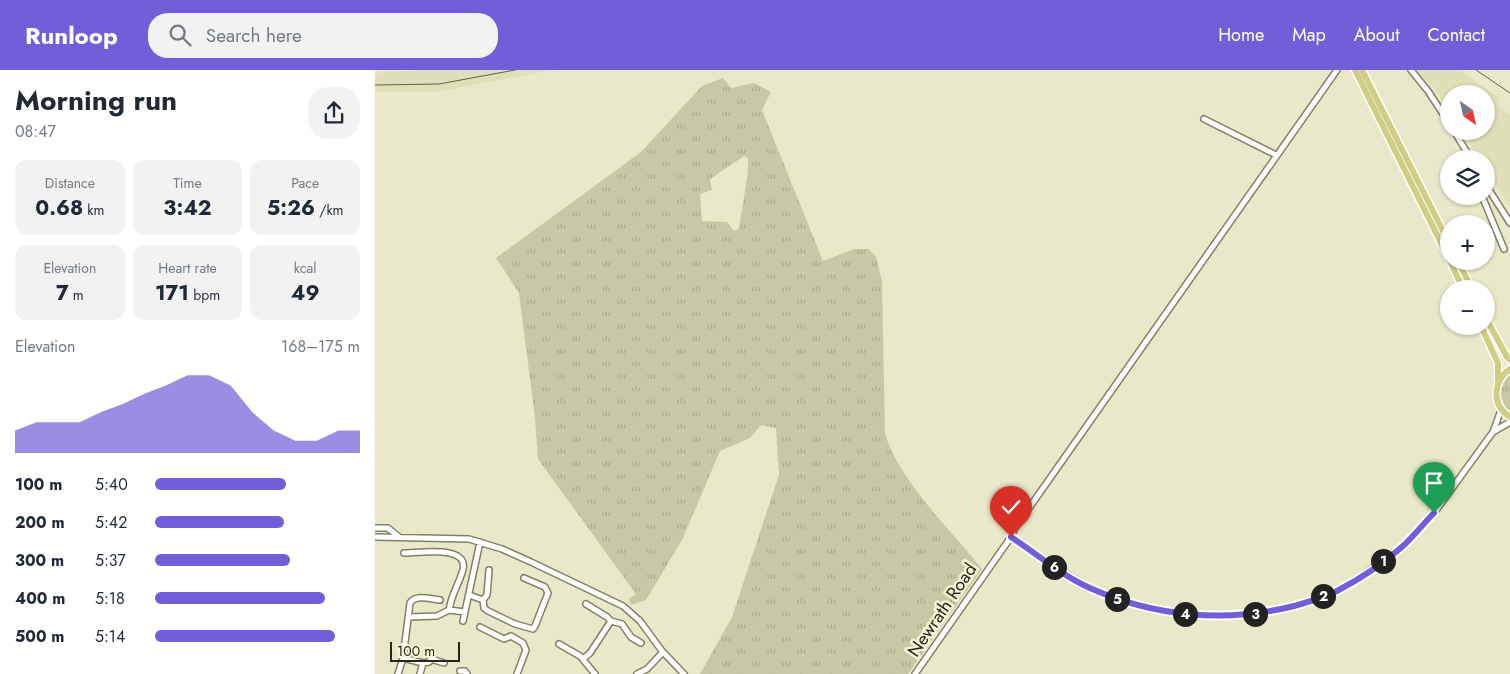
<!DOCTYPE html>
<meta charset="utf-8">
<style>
:root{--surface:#fff;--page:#f2f2f3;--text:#1f2937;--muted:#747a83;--accent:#735ed9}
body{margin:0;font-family:Jost,sans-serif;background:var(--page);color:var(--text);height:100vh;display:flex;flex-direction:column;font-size:19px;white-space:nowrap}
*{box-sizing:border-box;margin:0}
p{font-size:16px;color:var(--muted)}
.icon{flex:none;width:28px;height:28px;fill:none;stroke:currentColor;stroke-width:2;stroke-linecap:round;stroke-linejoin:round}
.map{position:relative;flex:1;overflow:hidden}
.panel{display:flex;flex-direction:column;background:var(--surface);width:375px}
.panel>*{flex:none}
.needle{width:32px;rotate:146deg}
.tools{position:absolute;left:1065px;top:15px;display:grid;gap:10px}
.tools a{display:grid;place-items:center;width:55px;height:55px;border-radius:50%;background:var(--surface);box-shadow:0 1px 4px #0004;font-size:25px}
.scale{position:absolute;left:15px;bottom:12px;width:70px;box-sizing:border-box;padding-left:5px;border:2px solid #26261a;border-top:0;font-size:14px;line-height:18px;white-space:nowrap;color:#26261a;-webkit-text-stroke:4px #f6f6d6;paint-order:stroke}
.pin{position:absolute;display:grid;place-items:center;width:42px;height:42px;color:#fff;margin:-51px -21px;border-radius:50% 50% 50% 0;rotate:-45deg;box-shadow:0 0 5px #0007}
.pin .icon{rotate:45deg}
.km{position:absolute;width:25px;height:25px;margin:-12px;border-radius:50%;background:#222;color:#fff;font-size:14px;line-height:25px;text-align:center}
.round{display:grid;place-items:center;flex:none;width:52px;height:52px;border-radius:20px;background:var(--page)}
.overview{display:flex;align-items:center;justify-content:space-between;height:85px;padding:0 15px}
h1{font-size:28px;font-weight:700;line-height:38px}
.figures{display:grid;grid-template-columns:repeat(3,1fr);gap:8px;height:85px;padding:5px 15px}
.figures div{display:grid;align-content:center;border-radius:12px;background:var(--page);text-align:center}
.figures b{font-size:21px;font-weight:700}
.figures small{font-size:14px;font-weight:400}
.figures p{font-size:14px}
.chart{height:140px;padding:10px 15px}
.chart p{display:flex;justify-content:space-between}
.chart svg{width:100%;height:90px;margin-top:5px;fill:var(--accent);opacity:.7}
ul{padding:0 15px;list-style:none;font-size:16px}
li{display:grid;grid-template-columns:80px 60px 1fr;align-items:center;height:38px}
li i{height:12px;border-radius:6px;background:var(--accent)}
header{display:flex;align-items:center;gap:30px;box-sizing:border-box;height:70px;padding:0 25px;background:var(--accent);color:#fff}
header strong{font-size:24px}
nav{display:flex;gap:28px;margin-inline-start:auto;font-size:18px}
.search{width:350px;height:45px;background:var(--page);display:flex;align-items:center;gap:12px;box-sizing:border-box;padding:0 18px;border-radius:20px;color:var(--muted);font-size:19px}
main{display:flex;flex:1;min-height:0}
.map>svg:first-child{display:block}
.built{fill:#dfdfb8}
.grass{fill:url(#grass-tufts);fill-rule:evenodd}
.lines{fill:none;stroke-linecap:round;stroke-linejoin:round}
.minor-casing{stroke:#818164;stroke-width:8}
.major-casing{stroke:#fff;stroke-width:9}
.minor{stroke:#fff;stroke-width:5}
.major{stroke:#d0cd85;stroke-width:6}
.rail{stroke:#636250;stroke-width:1}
.route-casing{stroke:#fff;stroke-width:10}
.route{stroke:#735ed9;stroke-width:6}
.labels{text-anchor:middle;stroke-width:5;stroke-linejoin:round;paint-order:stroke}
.street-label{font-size:18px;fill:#26261a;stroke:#f6f6d6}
</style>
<header>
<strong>Runloop</strong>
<div class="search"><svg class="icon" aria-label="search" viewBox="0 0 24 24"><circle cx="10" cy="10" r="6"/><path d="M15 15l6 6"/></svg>Search here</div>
<nav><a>Home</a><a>Map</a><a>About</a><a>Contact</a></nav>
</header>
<main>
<section class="panel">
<div class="overview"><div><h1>Morning run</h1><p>08:47</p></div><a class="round"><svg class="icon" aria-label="share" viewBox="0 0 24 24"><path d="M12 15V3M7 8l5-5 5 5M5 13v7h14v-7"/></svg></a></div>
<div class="figures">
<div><p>Distance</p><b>0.68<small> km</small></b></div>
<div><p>Time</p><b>3:42</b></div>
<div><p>Pace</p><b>5:26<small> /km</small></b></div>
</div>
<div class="figures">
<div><p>Elevation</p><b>7<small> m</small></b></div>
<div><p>Heart rate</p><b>171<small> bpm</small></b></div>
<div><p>kcal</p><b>49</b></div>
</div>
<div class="chart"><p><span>Elevation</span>168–175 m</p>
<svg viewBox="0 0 160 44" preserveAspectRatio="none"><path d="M0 44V33L10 29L20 29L30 29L40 24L50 20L60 15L70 11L80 6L90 6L100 11L110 24L120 33L130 38L140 38L150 33L160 33V44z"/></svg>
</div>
<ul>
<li><b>100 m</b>5:40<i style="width:64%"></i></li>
<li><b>200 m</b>5:42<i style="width:63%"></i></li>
<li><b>300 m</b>5:37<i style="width:66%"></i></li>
<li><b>400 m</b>5:18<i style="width:83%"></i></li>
<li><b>500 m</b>5:14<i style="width:88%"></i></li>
</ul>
</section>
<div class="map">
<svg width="1135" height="604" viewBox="0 0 1135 604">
<defs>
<pattern id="grass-tufts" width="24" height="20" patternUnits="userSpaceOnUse" patternTransform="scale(1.25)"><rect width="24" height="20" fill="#c8c8a4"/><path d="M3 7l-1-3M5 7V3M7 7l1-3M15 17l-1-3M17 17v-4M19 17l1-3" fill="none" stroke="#acac8d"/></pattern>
</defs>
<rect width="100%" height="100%" fill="#e9e8c9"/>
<path class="built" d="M46 0H178L61 22H0V3Z
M1040 0H1087V1L1125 29 1122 34 1135 45V136L1111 98V89H1105L1088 61H1111V24H1074V39L1058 17Z"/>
<path class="grass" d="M348 8 356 18 379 13 396 22 387 40 448 191 479 179H494L501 187 507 211 510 364C525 412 575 459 607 499L533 604H325L357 547 404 405 401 358 386 355 375 368 345 381 307 470 271 530 256 535 254 529 261 524 163 389 160 348 144 223 121 188 266 82 327 16ZM369 86 373 88V102L364 158 359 161 352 152 327 151 325 124 337 120 335 109Z
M1135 304V342C1123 331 1122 315 1135 304Z"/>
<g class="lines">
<defs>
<path id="minor" d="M1036 0 1053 21 1074 53
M829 49 901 85
M1079 61 1096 89
M1111 115 1135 153
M1107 126 1129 179
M1118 362 1135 352
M0 458H13L24 467
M0 467 94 469 127 479 156 492 248 536 265 551 287 581 309 604
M636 467 688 502 713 517 750 532 768 537 811 544 845 546 875 544 903 540 932 532 960 522 985 507 1027 477 1059 443 1118 362 1126 340
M29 483C45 483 98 474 87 503 82 518 77 523 74 540
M94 525 108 530 109 538 113 541 140 554 158 559 160 556 173 523 170 517 149 508
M108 530 112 525 114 500
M211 534 232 547 236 551 247 554 256 567 266 573
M34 547 62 546 74 540 90 542
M88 551 105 472
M105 557 129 569 136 566 148 573 151 580 142 604
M184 574 205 586 220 604
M28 588 48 593 54 592 56 589 69 593
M208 589 215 583 236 551
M85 601H90L92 604
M23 604 28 588 35 533C41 524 55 529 65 530
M45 604 48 593
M262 604 272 599 288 582
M540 604 636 467 640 458 962 0"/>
<path id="major" d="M980 0 1074 189
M987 0 1074 173
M1075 191 1088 219
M1083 191 1097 219
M1111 248 1132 287 1135 290
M1106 256 1123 293V310
M1135 299C1118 311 1116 335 1135 347"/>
</defs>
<use href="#minor" class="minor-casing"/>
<use href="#major" class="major-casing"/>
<use href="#minor" class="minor"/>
<use href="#major" class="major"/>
<path class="rail" d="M1101 0 1135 23
M0 15 64 14 140 0"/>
</g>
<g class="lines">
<defs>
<path id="route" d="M636 467C662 484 686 505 715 518 779 547 851 553 919 536 933 532 948 528 962 521 983 510 1009 493 1028 476 1039 466 1048 454 1059 443"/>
</defs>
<use href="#route" class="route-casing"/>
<use href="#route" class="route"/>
</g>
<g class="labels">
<g class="street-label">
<text transform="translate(567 540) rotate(-56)" y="6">Newrath Road</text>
</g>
</g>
</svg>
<div class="tools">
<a><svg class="needle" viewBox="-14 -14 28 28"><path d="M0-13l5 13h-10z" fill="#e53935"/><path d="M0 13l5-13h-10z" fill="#747a83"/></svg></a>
<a><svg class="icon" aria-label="layers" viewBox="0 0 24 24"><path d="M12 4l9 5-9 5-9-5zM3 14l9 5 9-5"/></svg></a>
<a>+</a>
<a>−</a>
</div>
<div class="scale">100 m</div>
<div class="pin" style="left:1059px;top:443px;background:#1e9e55"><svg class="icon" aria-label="arrive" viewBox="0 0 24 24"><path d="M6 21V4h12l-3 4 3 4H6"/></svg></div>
<div class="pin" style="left:636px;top:467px;background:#d93025"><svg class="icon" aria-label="check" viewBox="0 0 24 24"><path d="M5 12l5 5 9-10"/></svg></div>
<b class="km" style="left:1008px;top:491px">1</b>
<b class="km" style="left:948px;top:526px">2</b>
<b class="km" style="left:880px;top:544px">3</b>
<b class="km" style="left:810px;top:544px">4</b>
<b class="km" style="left:742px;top:529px">5</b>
<b class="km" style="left:679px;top:497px">6</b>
</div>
</main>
